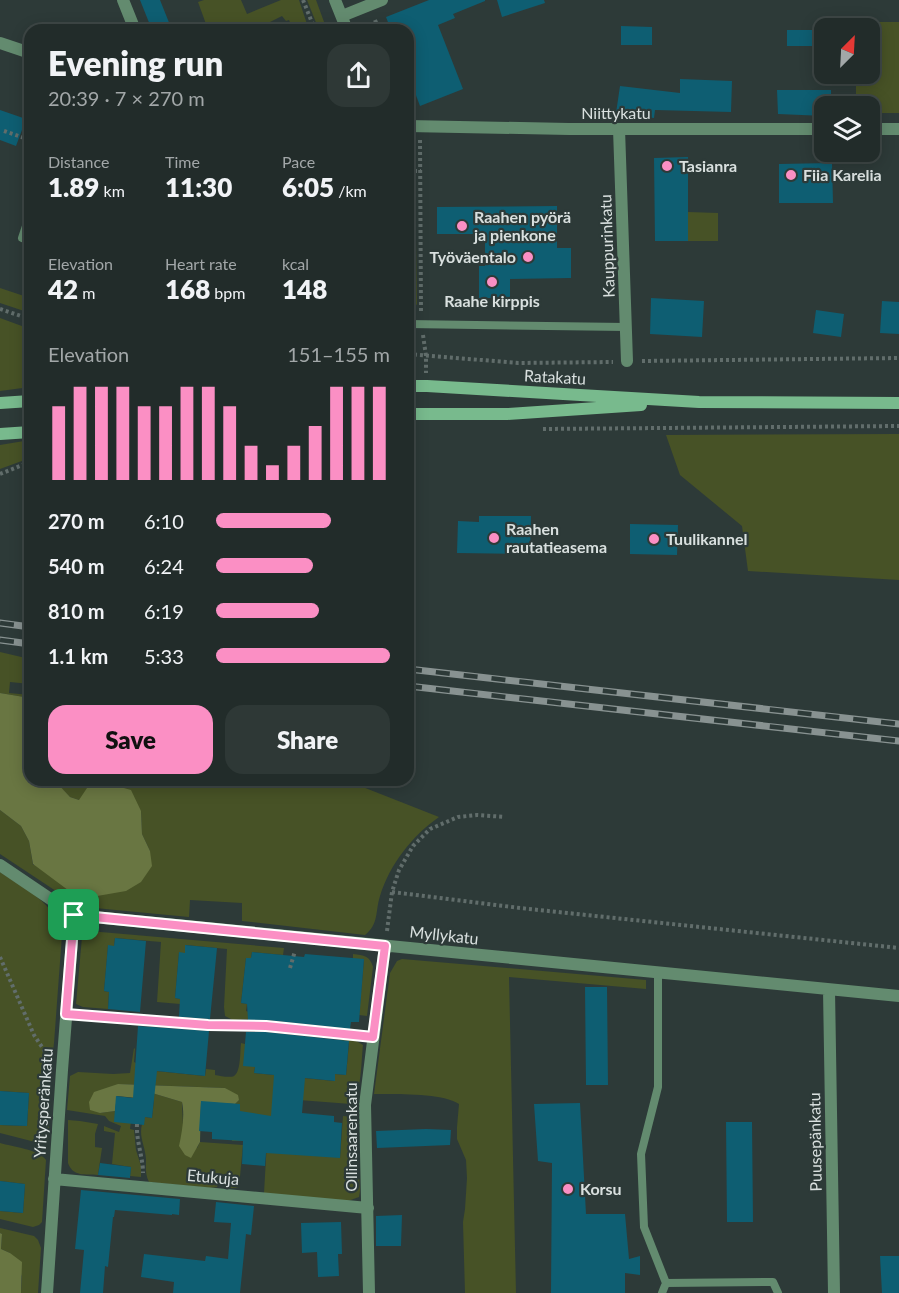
<!DOCTYPE html>
<meta charset="utf-8">
<style>
:root{--surface:#222c2a;--page:#2e3836;--text:#f1f3f6;--muted:#a2a7a8;--line:#3f4847;--accent:#fb8fc4}
body{margin:0;font-family:Lato,sans-serif;background:var(--page);color:var(--text);height:100vh;display:flex;flex-direction:column;font-size:22px;white-space:nowrap}
*{box-sizing:border-box;margin:0}
p{font-size:20px;color:var(--muted)}
.icon{flex:none;width:33px;height:33px;fill:none;stroke:currentColor;stroke-width:2;stroke-linecap:round;stroke-linejoin:round}
.map{position:relative;flex:1;overflow:hidden}
.panel{position:absolute;left:24px;top:24px;width:390px;height:762px;display:flex;flex-direction:column;background:var(--surface);border-radius:18px;box-shadow:0 3px 15px #0003,0 0 0 2px var(--line)}
.panel>*{flex:none}
.needle{width:39px;rotate:24deg}
.buttons{position:absolute;left:814px;top:18px;display:grid;gap:12px}
.buttons a{display:grid;place-items:center;width:66px;height:66px;border-radius:12px;background:var(--surface);box-shadow:0 3px 15px #0003,0 0 0 2px var(--line);font-size:30px}
.pin{position:absolute;display:grid;place-items:center;width:51px;height:51px;color:#fff;margin:-26px;border-radius:12px;box-shadow:0 3px 9px #0006}
.round{display:grid;place-items:center;flex:none;width:63px;height:63px;border-radius:18px;background:var(--page)}
.summary{display:flex;align-items:center;justify-content:space-between;height:102px;padding:0 24px}
h1{font-size:33px;font-weight:800;line-height:45px}
.metrics{display:grid;grid-template-columns:repeat(3,1fr);gap:9px;height:102px;padding:6px 24px}
.metrics div{display:grid;align-content:center}
.metrics b{font-size:26px;font-weight:800}
.metrics small{font-size:16px;font-weight:400}
.metrics p{font-size:16px}
.chart{height:168px;padding:12px 24px}
.chart p{display:flex;justify-content:space-between}
.chart svg{width:100%;height:108px;margin-top:6px;stroke:var(--accent);stroke-width:6}
.cta{display:flex;gap:12px;margin-top:auto;padding:12px 24px}
.cta a{flex:1;height:69px;border-radius:18px;background:var(--accent);color:#111;font-size:24px;font-weight:800;line-height:69px;text-align:center}
.cta a+a{background:var(--page);color:var(--text)}
ul{padding:0 24px;list-style:none;font-size:20px}
li{display:grid;grid-template-columns:96px 72px 1fr;align-items:center;height:45px}
li i{height:15px;border-radius:8px;background:var(--accent)}
.map>svg:first-child{display:block}
.green{fill:#475226}
.forest{fill:#697642}
.building{fill:#0e5e72}
.lines{fill:none;stroke-linecap:round;stroke-linejoin:round}
.path{stroke:#616d6b;stroke-width:4;stroke-dasharray:3 3;stroke-linecap:butt}
.lane{stroke:#638b6f;stroke-width:8}
.street{stroke:#638b6f;stroke-width:12}
.secondary{stroke:#78ba8d;stroke-width:12}
.rail-casing{stroke:#889291;stroke-width:7}
.rail{stroke:#2d3a38;stroke-width:4.5;stroke-dasharray:14;stroke-linecap:butt}
.route-casing{stroke:#fff;stroke-width:12}
.route{stroke:#fb8fc4;stroke-width:8}
.poi-dot{fill:#fb8fc4;stroke:#2d3a38;stroke-width:2}
.labels{text-anchor:middle;stroke-width:4.5;stroke-linejoin:round;paint-order:stroke}
.street-label{font-size:16px;fill:#d9e0df;stroke:#2d3a38}
.poi-label{font-size:16px;font-weight:bold;fill:#d9e0df;stroke:#2d3a38;text-anchor:start}
</style>
<div class="map">
<svg width="899" height="1293" viewBox="0 0 899 1293">
<rect width="100%" height="100%" fill="#2d3a38"/>
<path class="green" d="M204 0H241L247 14 281 0H299L309 30H293L289 20 286 21 282 16 254 30H189L206 24 198 2Z
M307 0H316L327 30H319Z
M876 22H899V113H870V106H856V74H870V28H862Z
M415 175 417 305 408 299V176Z
M688 212 718 213V241H688Z
M0 288 30 298V313L0 303Z
M0 318 30 329V387L0 391Z
M899 434V580L748 571 742 526 680 475 666 435Z
M30 440V458L0 469V445Z
M0 652 30 659V684L10 682 9 693 30 695V698L0 693Z
M56 780H345L439 817C412 836 390 864 380 896 375 912 379 924 365 935L242 921V903L190 900 189 917 95 908 82 906 71 901 0 854V810L21 826 29 841 33 865 150 851 142 834 141 811 79 800 70 797 55 782Z
M0 872C25 889 56 903 62 935L54 1043 49 1084V1137L46 1142 43 1144 0 1133V1125L27 1126 29 1093 0 1091Z
M89 931 284 948 283 955 252 952 251 958H246L241 1003 247 1004 246 1011 249 1012V1019L233 1020 225 1016 224 1007 227 949 186 945 185 953H179L175 998 180 999V1004L157 1002 161 942 115 938 114 946H108L104 991 109 992 108 1009 83 1007 76 1004 82 937 84 933Z
M353 954C364 955 370 956 373 967L367 1016 359 1015 364 960 353 959Z
M402 959 646 980V989L509 977 516 1293H465L463 1222 465 1209 467 1178 466 1160 457 1139V1127L459 1104C444 1093 394 1094 374 1094L390 973 397 961Z
M341 1038 353 1039 363 1045C361 1061 362 1093 351 1104L273 1098 340 1158 343 1116 352 1117 355 1119 360 1191 359 1197 345 1202 264 1193 267 1141H232V1133H238L240 1104H235L239 1100 225 1088 118 1084 100 1113 115 1111 132 1113 130 1129 134 1130 136 1150 141 1166V1177L130 1176 131 1167 112 1164 115 1133 104 1131V1126L119 1132 121 1126 109 1121 105 1116 67 1110 70 1076 78 1072 113 1074 130 1073 134 1048 135 1049 134 1062 136 1063V1069L205 1076 206 1069 215 1070V1075C220 1076 230 1078 234 1076 241 1072 240 1051 241 1043L245 1044 255 1067 254 1073 334 1081 335 1074 346 1075 349 1043 340 1042Z
M152 1093 182 1102 183 1125 197 1148 200 1142 243 1145 239 1187C234 1189 228 1188 223 1186L224 1180 221 1179 217 1187 210 1188 149 1182C145 1174 146 1168 146 1159 145 1143 136 1134 145 1117L152 1118 154 1100Z
M68 1120 80 1121 98 1124 95 1134V1147L102 1148 98 1175C85 1174 73 1177 68 1163Z
M0 1143C13 1147 38 1149 46 1160L42 1222 39 1225 33 1227 0 1219V1211L23 1213 25 1184 0 1181Z
M0 1228 34 1236 38 1240 41 1248 38 1293H21L22 1276 10 1253 1 1249 2 1234 0 1233Z"/>
<path class="forest" d="M0 693 30 698V780H56V782L70 797 79 800 89 785H113L131 790 141 811 142 834 150 851 152 866 141 882 126 891 80 899 33 864 29 841 21 826 0 810Z
M118 1084 225 1088 238 1095 239 1100 235 1104 201 1102 200 1142 191 1158 185 1155 179 1146C182 1132 185 1116 182 1102L152 1093 137 1098 117 1096 115 1111 100 1113 90 1110 89 1102 94 1092Z
M0 1233 2 1234 1 1249 10 1253 22 1262 21 1293H0Z"/>
<path class="building" d="M140 0H160L172 30H152Z
M429 0H485V1L453 14 455 18 438 25 463 89 420 106 408 74V30H391L386 17Z
M497 0H544L545 3 502 17Z
M621 26 652 27V45H621Z
M787 30H825V46H787Z
M680 79 732 81 731 112 655 110 654 118 616 113 620 86 680 93Z
M777 90H831V106H825V116L778 114Z
M0 110 26 119 16 146 0 140Z
M688 157V241H655L654 158Z
M832 163 833 203H779V164Z
M557 206V248H571V278L510 279V298H479V266H485V234H437V207Z
M651 298 704 301 702 337 650 334Z
M882 301 899 302V334L880 333Z
M816 310 844 314 841 337 813 333Z
M479 516H531L530 554 457 553 458 521 479 522Z
M630 524 678 525 677 555 630 554Z
M115 938 146 941 140 1012 108 1009 109 992 104 991 108 945 114 946Z
M185 945 217 948 210 1019 179 1017 180 999 175 998 179 952 185 953Z
M252 952 304 957 305 954 364 959 359 1022H351L350 1029 267 1020H248L247 1004 241 1003 246 958H251Z
M585 987H607L608 1085H586Z
M138 1026 209 1031 205 1076 157 1071 152 1118 145 1117 144 1125 114 1122 116 1096 133 1098Z
M246 1032H266L349 1041 346 1075 335 1074V1081L305 1078 302 1113 334 1116V1122L342 1123 340 1158 266 1153 265 1166 242 1164 243 1141 212 1139V1132L199 1131 201 1101 240 1104V1111L271 1116 274 1075 254 1073 255 1067 243 1066Z
M0 1091 29 1093 27 1126 0 1125Z
M580 1103 586 1214H625L629 1259 640 1256V1275L625 1273V1293H551L552 1163 538 1161 534 1104Z
M726 1122H752L753 1222H727Z
M426 1129 451 1130 450 1145 377 1148 376 1131Z
M100 1163 131 1167 130 1178 98 1175Z
M0 1181 25 1184 23 1213 0 1211Z
M81 1190 180 1199 179 1215 172 1214V1215L115 1210 114 1217H113L108 1267 105 1266 103 1293H80L84 1250 75 1249Z
M216 1202 254 1206 251 1235 246 1234 240 1293H173L174 1282 141 1277 144 1254 205 1261 206 1256 228 1259 231 1223 214 1222Z
M402 1215 401 1246H376V1216Z
M341 1222 342 1254H338L339 1276 318 1277 317 1252 302 1253 301 1223Z
M880 1256H899V1293H882Z"/>
<g class="lines">
<path class="path" d="M303 0 315 30
M375 20 379 30
M266 30H277
M408 102 411 110
M4 131 30 140
M420 140 421 313
M408 171H421
M0 309 30 319
M423 335 426 356V373
M408 354 518 363 613 362
M642 361 899 358
M543 429 899 426
M0 474 30 462
M392 892 520 908 899 948
M387 931 392 892 399 870 413 846 430 829 458 817 477 815 505 817
M0 957 34 1035 48 1056
M290 968 295 951
M137 1124C136 1141 143 1157 143 1173"/>
<path class="lane" d="M30 214 22 238 30 241
M408 324 626 327
M658 973V1087L641 1154 644 1227 666 1283
M66 1014 208 1025 266 1026 373 1037
M662 1293 666 1283 773 1282 778 1293"/>
<path class="street" d="M123 0 135 30
M335 0 347 30
M342 16 382 0
M0 43 30 53
M408 126 569 129H825
M619 129 627 361
M870 129H899
M0 865 74 915 899 996
M829 990 834 1293
M54 1179 368 1208
M47 1293 62 1070 74 915
M369 1293 365 1105 385 946"/>
<path class="secondary" d="M408 386H427L699 402 899 403
M0 403 30 401
M408 414H507L641 405
M0 434 30 432"/>
<defs>
<path id="rail" d="M0 623 30 627
M0 640 30 644
M408 669 899 724
M408 686 899 741"/>
</defs>
<use href="#rail" class="rail-casing"/>
<use href="#rail" class="rail"/>
</g>
<g class="lines">
<defs>
<path id="route" d="M74 915 385 946 373 1037 266 1026 208 1025 66 1014Z"/>
</defs>
<use href="#route" class="route-casing"/>
<use href="#route" class="route"/>
</g>
<g class="poi-dot">
<circle cx="667" cy="166" r="6"/>
<circle cx="791" cy="175" r="6"/>
<circle cx="462" cy="226" r="6"/>
<circle cx="528" cy="257" r="6"/>
<circle cx="492" cy="282" r="6"/>
<circle cx="494" cy="538" r="6"/>
<circle cx="654" cy="539" r="6"/>
<circle cx="568" cy="1189" r="6"/>
</g>
<g class="labels">
<g class="street-label">
<text x="616" y="119">Niittykatu</text>
<text transform="translate(607 246) rotate(-92)" y="6">Kauppurinkatu</text>
<text transform="translate(555 377) rotate(3)" y="6">Ratakatu</text>
<text transform="translate(444 935) rotate(6)" y="6">Myllykatu</text>
<text transform="translate(43 1103) rotate(-86)" y="6">Yritysperänkatu</text>
<text transform="translate(351 1137) rotate(-90)" y="6">Ollinsaarenkatu</text>
<text transform="translate(815 1142) rotate(-91)" y="6">Puusepänkatu</text>
<text transform="translate(213 1177) rotate(5)" y="6">Etukuja</text>
</g>
<g class="poi-label">
<text x="679" y="172">Tasianra</text>
<text x="803" y="181">Fiia Karelia</text>
<text x="474" y="223">Raahen pyörä<tspan x="474" dy="18">ja pienkone</tspan></text>
<text x="516" y="263" text-anchor="end">Työväentalo</text>
<text x="492" y="307" text-anchor="middle">Raahe kirppis</text>
<text x="506" y="535">Raahen<tspan x="506" dy="18">rautatieasema</tspan></text>
<text x="666" y="545">Tuulikannel</text>
<text x="580" y="1195">Korsu</text>
</g>
</g>
</svg>
<div class="buttons">
<a><svg class="needle" viewBox="-14 -14 28 28"><path d="M0-13l5 13h-10z" fill="#e53935"/><path d="M0 13l5-13h-10z" fill="#a2a7a8"/></svg></a>
<a><svg class="icon" aria-label="layers" viewBox="0 0 24 24"><path d="M12 4l9 5-9 5-9-5zM3 14l9 5 9-5"/></svg></a>
</div>
<div class="pin" style="left:74px;top:915px;background:#1e9e55"><svg class="icon" aria-label="arrive" viewBox="0 0 24 24"><path d="M6 21V4h12l-3 4 3 4H6"/></svg></div>
<section class="panel">
<div class="summary"><div><h1>Evening run</h1><p>20:39 · 7 × 270 m</p></div><a class="round"><svg class="icon" aria-label="share" viewBox="0 0 24 24"><path d="M12 15V3M7 8l5-5 5 5M5 13v7h14v-7"/></svg></a></div>
<div class="metrics">
<div><p>Distance</p><b>1.89<small> km</small></b></div>
<div><p>Time</p><b>11:30</b></div>
<div><p>Pace</p><b>6:05<small> /km</small></b></div>
</div>
<div class="metrics">
<div><p>Elevation</p><b>42<small> m</small></b></div>
<div><p>Heart rate</p><b>168<small> bpm</small></b></div>
<div><p>kcal</p><b>148</b></div>
</div>
<div class="chart"><p><span>Elevation</span>151–155 m</p>
<svg viewBox="0 0 160 44" preserveAspectRatio="none"><path d="M5 44V14M15 44V6M25 44V6M35 44V6M45 44V14M55 44V14M65 44V6M75 44V6M85 44V14M95 44V30M105 44V38M115 44V30M125 44V22M135 44V6M145 44V6M155 44V6"/></svg>
</div>
<ul>
<li><b>270 m</b>6:10<i style="width:66%"></i></li>
<li><b>540 m</b>6:24<i style="width:56%"></i></li>
<li><b>810 m</b>6:19<i style="width:59%"></i></li>
<li><b>1.1 km</b>5:33<i style="width:100%"></i></li>
</ul>
<div class="cta"><a>Save</a><a>Share</a></div>
</section>
</div>
